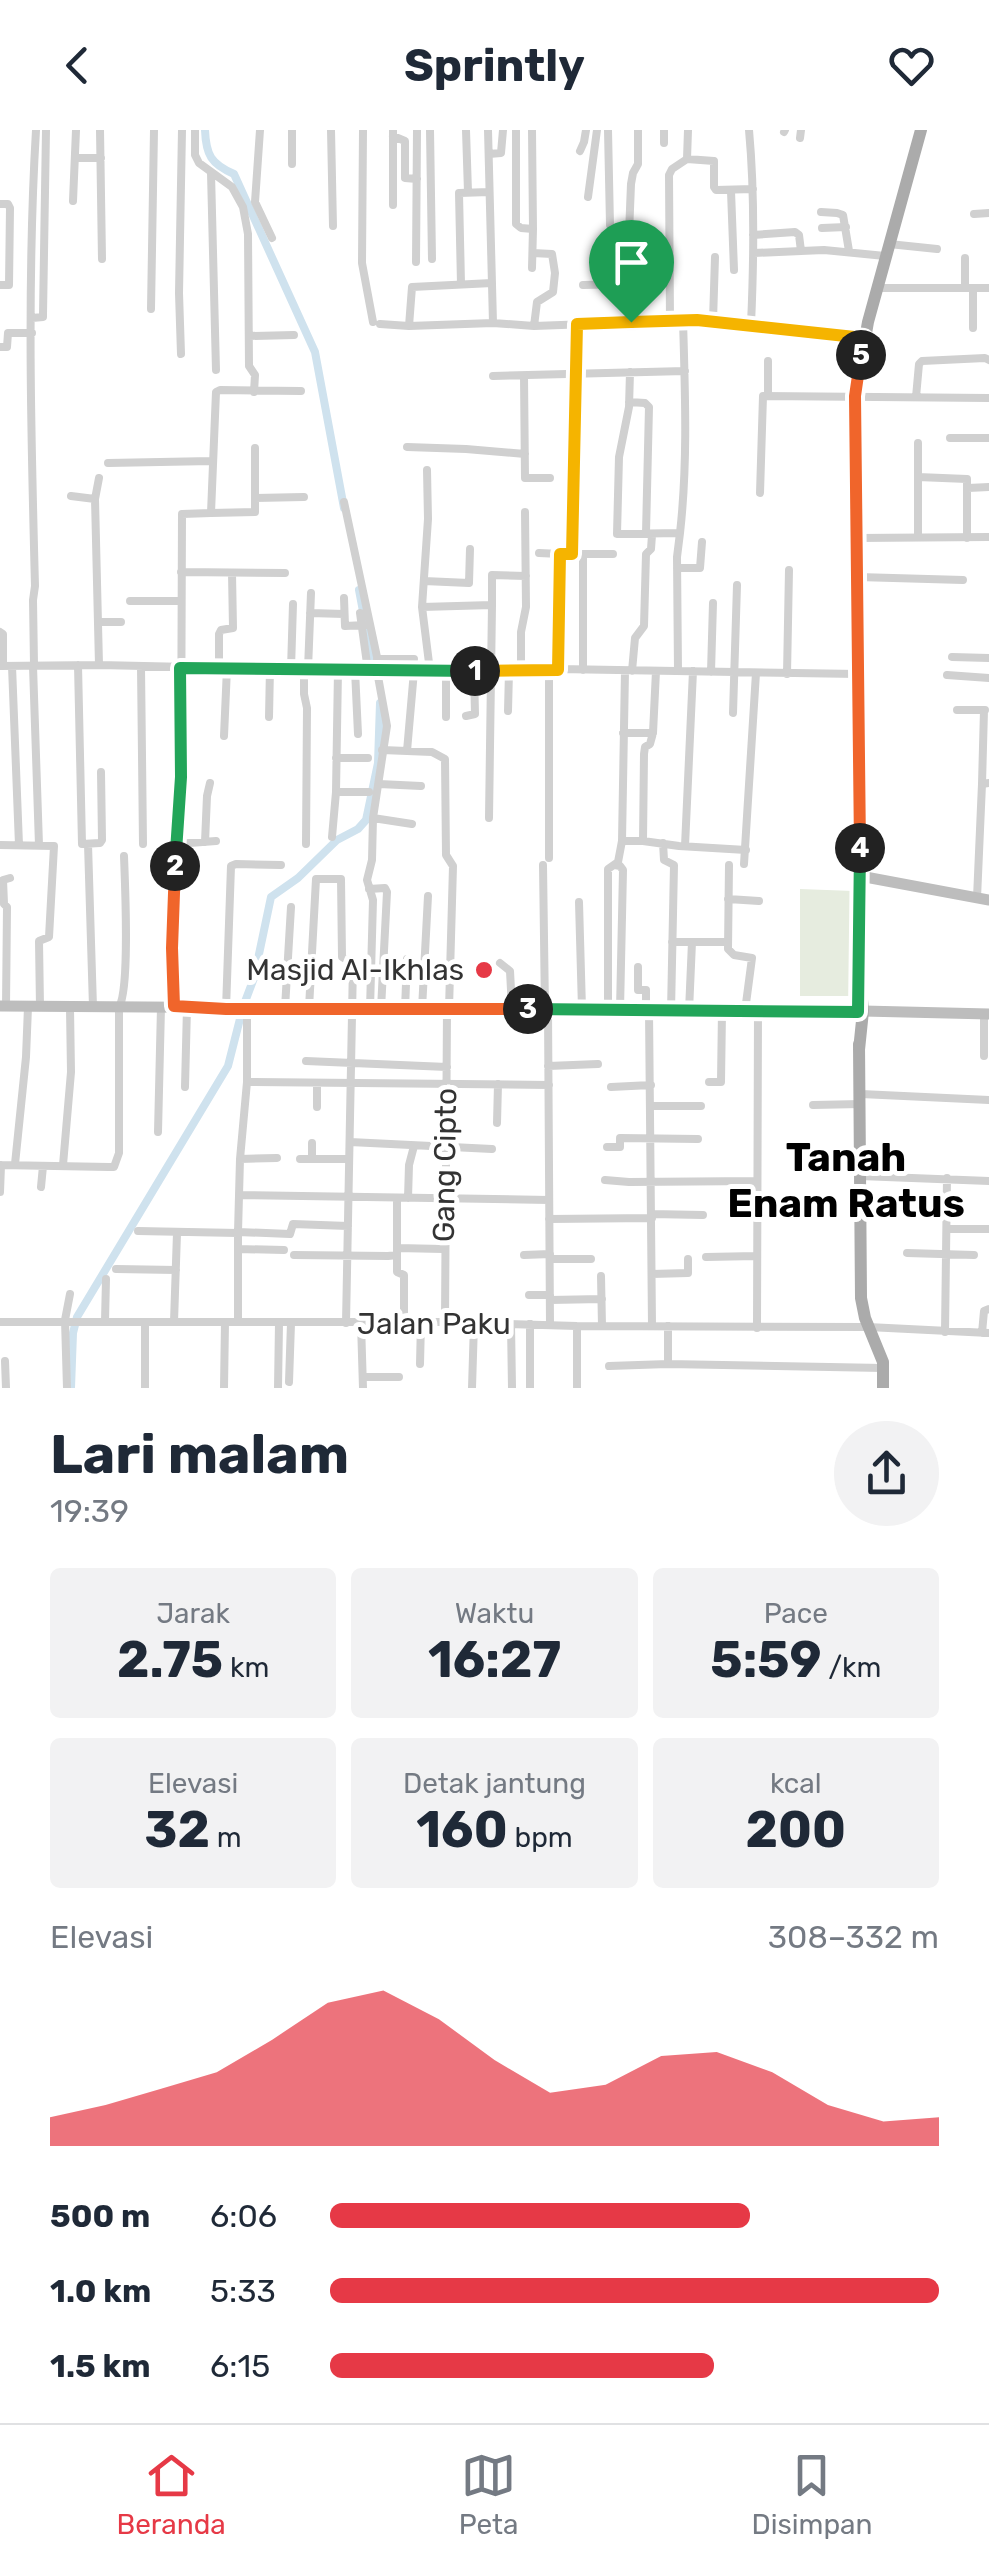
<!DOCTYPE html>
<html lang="id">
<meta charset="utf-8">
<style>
:root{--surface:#fff;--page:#f2f2f3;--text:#1f2937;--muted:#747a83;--line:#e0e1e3;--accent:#e63946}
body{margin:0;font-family:Rubik,sans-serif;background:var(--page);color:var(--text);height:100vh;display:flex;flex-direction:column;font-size:38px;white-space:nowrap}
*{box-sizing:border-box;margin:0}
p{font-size:32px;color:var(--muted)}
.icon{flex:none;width:55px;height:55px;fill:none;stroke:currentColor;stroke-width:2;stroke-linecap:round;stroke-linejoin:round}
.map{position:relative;height:1258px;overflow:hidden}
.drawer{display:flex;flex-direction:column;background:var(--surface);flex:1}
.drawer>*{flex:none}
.pin{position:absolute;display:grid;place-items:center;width:85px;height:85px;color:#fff;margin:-102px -42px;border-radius:50% 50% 50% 0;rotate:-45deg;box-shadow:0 0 10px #0007}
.pin .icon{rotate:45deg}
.km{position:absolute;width:50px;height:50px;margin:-25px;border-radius:50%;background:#222;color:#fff;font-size:28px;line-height:50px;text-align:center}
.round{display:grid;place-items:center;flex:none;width:105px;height:105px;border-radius:52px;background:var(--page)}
.headline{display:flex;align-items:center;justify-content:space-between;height:170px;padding:0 50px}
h1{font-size:55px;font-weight:700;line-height:75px}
.stats{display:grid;grid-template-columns:repeat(3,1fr);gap:15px;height:170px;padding:10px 50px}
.stats div{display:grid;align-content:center;border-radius:10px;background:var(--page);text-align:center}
.stats b{font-size:50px;font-weight:700}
.stats small{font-size:28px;font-weight:400}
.stats p{font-size:28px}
.chart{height:280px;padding:20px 50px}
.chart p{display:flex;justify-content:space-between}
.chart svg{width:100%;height:180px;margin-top:10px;fill:var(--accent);opacity:.7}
ul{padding:0 50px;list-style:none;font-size:32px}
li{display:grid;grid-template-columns:160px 120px 1fr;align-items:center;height:75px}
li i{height:25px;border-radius:12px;background:var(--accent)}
header{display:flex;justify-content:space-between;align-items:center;height:130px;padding:0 50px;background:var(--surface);font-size:45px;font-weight:700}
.dock{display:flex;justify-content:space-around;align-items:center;height:140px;border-top:2px solid var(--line);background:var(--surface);font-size:28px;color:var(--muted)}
.dock a{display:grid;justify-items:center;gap:5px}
.dock .current{color:var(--accent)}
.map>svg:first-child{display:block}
.green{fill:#e6ecdf}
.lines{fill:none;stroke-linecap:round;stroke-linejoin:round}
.canal{stroke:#cfe2ee;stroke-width:8}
.minor{stroke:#d0d0d0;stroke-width:8}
.secondary{stroke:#bdbdbd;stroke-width:11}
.primary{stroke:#ababab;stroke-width:12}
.split-1-casing{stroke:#fff;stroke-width:20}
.split-2-casing{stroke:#fff;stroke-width:20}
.split-3-casing{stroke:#fff;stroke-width:20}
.split-4-casing{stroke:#fff;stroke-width:20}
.split-5-casing{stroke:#fff;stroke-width:20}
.split-6-casing{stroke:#fff;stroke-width:20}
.split-1{stroke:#f5b400;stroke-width:12}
.split-2{stroke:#22a559;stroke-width:12}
.split-3{stroke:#f0652b;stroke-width:12}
.split-4{stroke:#22a559;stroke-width:12}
.split-5{stroke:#f0652b;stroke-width:12}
.split-6{stroke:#f5b400;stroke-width:12}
.poi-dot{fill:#e63946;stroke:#fff;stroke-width:4}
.labels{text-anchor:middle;stroke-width:10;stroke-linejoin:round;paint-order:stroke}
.poi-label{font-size:30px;fill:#333;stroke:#fff;text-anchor:end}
.street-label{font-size:30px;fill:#333;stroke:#fff}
.district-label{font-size:40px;font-weight:bold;fill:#000;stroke:#fff}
</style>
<header><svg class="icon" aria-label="back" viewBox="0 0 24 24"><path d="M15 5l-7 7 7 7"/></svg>Sprintly<svg class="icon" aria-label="heart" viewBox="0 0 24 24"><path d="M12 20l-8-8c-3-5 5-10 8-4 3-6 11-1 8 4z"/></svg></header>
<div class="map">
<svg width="989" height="1258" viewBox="0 0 989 1258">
<rect width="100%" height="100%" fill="#fff"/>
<path class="green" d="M800 759 853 761V866H800Z"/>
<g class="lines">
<path class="canal" d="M205 0C206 25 211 34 234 44L315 222 344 378
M359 460 375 545
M71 1258 73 1203 77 1187 228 936 243 877 254 848 271 767 298 748 337 710 358 699 366 690 378 633 380 573"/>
<path class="minor" d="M100 0 102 129
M195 0V25L199 33 232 57 243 77 248 104 249 236 255 245 254 262
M260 0 255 72 272 108
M292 0V34
M331 0 333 96
M363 0 362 133 373 192
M393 0V75
M430 0 432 129
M466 0 468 62
M488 0 493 193
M516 0V94L521 98 533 99 532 138
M532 0 533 99
M608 0 610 95
M749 0C755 65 754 129 751 194
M784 2 785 0
M393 6 405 11V48L417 49
M800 8 801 0
M664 13V0
M580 21 584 12 586 0
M489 24 501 23 503 0
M75 28H101
M687 29 714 31V57L716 60 753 59
M211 43 216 240
M731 61 734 140
M588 67 597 0
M73 71 76 0
M0 74H8L10 78 9 155H0
M821 82 837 83 843 85 849 121
M974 84 989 83
M822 98 846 97
M753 105 795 102 799 105 801 121
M889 114 937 119
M533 123 552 124 555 143 553 162 537 172 534 196
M754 123 824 120 885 126
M965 128V158
M416 132 417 0
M461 154 459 63 489 62
M583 155 629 154
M877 158H989
M151 179 154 0
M32 188 43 187V185L46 0
M670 191 669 45 672 39 687 29 688 0
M713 191 715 127
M631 193 628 129 631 54 633 43 638 34V0
M380 194 409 196 493 193 534 196 697 190 864 208
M409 196 412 157 492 153
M973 198V158
M249 206 294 205
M0 217H7L8 203H32
M181 224 179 163 182 0
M768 231V266
M630 242 629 277 619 327 617 404 680 403 677 427 678 541
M493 246 685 241
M524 246 525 348H550
M916 267 919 234 922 231 985 228 989 230
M629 272 645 273 649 277 646 403
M950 308H989
M918 313V407
M407 317 466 319 525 324
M108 333 212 331
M427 340 428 389 422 477 430 541
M918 347 967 349V408
M968 358 989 357
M760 363 763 266 989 268
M71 366 95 369 99 535
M255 368 304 367
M95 369 99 348
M344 372 380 541
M211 383 255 382V318
M680 403C688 332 685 261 683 190
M857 408 989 407
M539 423 560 424
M572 424 577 195
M583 424V540
M677 438H700L702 412
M181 442 285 443
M858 447 963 450
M424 451 469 453 470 419
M344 468 345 496 366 495
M130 471H181
M492 475V445L526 446
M422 477 492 475 489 688
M310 483 344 484
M360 483 368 541
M98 492H121
M0 502 3 504V536
M952 527 989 528
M377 529H414
M34 535 33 470 35 456C31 304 27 152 36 0
M78 535 82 714 100 713 102 710 101 642
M0 536 99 535 376 541 559 539 858 544
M12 536 19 715
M33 536 39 715
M141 537 143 714
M219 538V504L221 500 233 498 232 443
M291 539 293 474
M304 539V564L307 578 306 714
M308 539 311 463
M559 539 560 424H613
M355 540 358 604
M521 541V502L526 477 525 382
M632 541 635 508 644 496 646 424 651 419 652 405
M711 542 713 473
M787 544 789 440
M947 545 989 548
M957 580H985
M508 581 509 541
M733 583 737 455
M466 586 475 584 474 542
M269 587 270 538
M446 587V541
M623 603H653
M224 606 227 538
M382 620 432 622 445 629 446 725 453 736 449 879
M407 621 414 541
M336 628H368
M379 654 421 656
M982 654 984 580
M336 662H369
M373 688 412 694
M332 707 336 662 338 540
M622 711H643L644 624 645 617 650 614 653 603 656 541
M643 711 679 716 746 720
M205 712 207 666 210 653
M663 713 664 730 674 735 671 881
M88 714 93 877
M176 714 216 711
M0 715 54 716 49 807 39 811 40 877
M685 716 693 541
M549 728V540
M744 734 756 543
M543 735 545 880
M615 735 620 736 623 740 620 880
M729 735 728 819 734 825 752 828 745 881
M369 759 385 758 387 762 381 879
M977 768 982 654 989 653
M728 769 759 771
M579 772 582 879
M672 812H728
M500 833 510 841 512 879
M638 837V860H646V881
M6 876 7 777 4 774 3 750 10 748
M174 876 173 793 181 647 182 384 211 383 216 262 220 260 301 261
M285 878 291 777
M309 878 316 749H341L342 827 353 834 346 1193
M226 879 231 736 236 734 281 735
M370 879 373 770 367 750 372 730 373 688 387 596 377 541
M405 879 407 829
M422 879 428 766
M548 880 550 1195
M608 880V739L618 732 622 711 625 541
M649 881 652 1196
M689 881 692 812
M984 884V926
M306 931 447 937
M548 936 598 934
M247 952 549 955
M709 952H721L722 881
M317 953V977
M185 957 187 877
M611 957 651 955
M861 964 989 970
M813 975 861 974
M650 976H701
M497 993 498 954
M158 1002 161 877
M350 1012 492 1019
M607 1017H620V1008L698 1009
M312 1028V1013
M240 1029 277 1028
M300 1029H349
M15 1034 26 927 28 877
M0 1035 109 1037H114L119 1023V877C130 859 125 754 124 726
M63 1035 71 942 70 878
M860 1046 989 1051
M605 1050 629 1052 757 1051
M41 1057 43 1036
M0 1062 1 1035
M239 1065 549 1070
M408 1068 409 1035 414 1016
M899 1080H947
M651 1084 703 1085
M549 1089 652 1088
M947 1099H989
M138 1101 238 1103
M238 1102 290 1104 293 1094 348 1096
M397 1118V1068
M238 1119 284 1120
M907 1123 974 1125
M294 1125 388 1126 397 1125V1118L443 1119
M397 1125V1142L404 1145V1193
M524 1125 550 1124
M706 1127 756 1126
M550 1129H591
M116 1139 176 1140
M652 1144 688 1143V1129
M601 1146 602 1196
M529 1165H550
M550 1170 602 1169
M105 1191 106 1149
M0 1192H445L577 1196 868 1197 989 1203
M145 1192V1258
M174 1192 177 1103
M238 1192V1102L240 1029 247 952V878
M445 1192 447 879
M361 1193 363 1258
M511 1194 512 1258
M530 1194V1258
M668 1196V1234
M757 1198 758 881
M945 1202 947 1048
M982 1203 984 1181 989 1179
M5 1231 6 1258
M420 1234 421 1192
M609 1236 668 1234 883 1238
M363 1247H399
M289 1252 291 1193
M67 1258 65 1190 70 1164
M224 1258 225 1192
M278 1258 279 1193
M472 1258 474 1193
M577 1258V1196"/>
<path class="secondary" d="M860 746 989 770
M0 876 858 882
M863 881 989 884"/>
<path class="primary" d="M859 914 861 1168 865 1188 883 1232V1258
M859 920 863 881 859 836 860 746 855 266 868 192 921 0"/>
</g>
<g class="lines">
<defs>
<path id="split-1" d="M475 541 558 540 560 424H572L577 194 631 192"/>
<path id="split-2" d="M175 736 181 647 180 538 475 541"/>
<path id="split-3" d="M175 736 172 818 174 876 226 879H528"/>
<path id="split-4" d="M528 879 858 882 860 718"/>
<path id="split-5" d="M860 718 855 266 861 225"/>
<path id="split-6" d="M631 192 697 190 864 208 861 225"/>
</defs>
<use href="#split-1" class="split-1-casing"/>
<use href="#split-2" class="split-2-casing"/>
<use href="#split-3" class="split-3-casing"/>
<use href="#split-4" class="split-4-casing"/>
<use href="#split-5" class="split-5-casing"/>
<use href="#split-6" class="split-6-casing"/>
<use href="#split-1" class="split-1"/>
<use href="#split-2" class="split-2"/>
<use href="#split-3" class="split-3"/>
<use href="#split-4" class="split-4"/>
<use href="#split-5" class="split-5"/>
<use href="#split-6" class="split-6"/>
</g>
<circle class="poi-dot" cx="484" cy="840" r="10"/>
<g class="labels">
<g class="poi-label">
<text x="464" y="850">Masjid Al-Ikhlas</text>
</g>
<g class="street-label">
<text transform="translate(445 1035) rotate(-89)" y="10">Gang Cipto</text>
<text x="434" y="1204">Jalan Paku</text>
</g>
<g class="district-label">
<text x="846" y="1041">Tanah<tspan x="846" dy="46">Enam Ratus</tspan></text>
</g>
</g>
</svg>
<div class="pin" style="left:631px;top:192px;background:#1e9e55"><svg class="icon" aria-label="arrive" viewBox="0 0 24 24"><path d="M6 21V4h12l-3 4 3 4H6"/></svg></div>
<b class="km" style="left:475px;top:541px">1</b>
<b class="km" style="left:175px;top:736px">2</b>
<b class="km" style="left:528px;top:879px">3</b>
<b class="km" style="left:860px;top:718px">4</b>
<b class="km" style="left:861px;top:225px">5</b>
</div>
<section class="drawer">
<div class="headline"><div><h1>Lari malam</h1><p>19:39</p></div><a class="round"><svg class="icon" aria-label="share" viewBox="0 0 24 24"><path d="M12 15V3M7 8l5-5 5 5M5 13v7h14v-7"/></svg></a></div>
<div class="stats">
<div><p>Jarak</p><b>2.75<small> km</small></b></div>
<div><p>Waktu</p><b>16:27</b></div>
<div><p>Pace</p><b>5:59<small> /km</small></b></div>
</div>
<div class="stats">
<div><p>Elevasi</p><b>32<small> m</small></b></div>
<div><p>Detak jantung</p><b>160<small> bpm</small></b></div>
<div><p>kcal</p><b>200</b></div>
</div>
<div class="chart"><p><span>Elevasi</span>308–332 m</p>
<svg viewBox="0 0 160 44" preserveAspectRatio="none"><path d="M0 44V37L10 34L20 30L30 26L40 18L50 9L60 6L70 13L80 23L90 31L100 29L110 22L120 21L130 26L140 34L150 38L160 37V44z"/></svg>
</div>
<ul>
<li><b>500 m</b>6:06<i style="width:69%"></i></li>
<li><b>1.0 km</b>5:33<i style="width:100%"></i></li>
<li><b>1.5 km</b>6:15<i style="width:63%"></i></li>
</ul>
</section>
<nav class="dock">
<a class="current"><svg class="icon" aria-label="home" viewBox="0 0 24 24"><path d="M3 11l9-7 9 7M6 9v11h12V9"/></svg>Beranda</a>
<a><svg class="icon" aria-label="map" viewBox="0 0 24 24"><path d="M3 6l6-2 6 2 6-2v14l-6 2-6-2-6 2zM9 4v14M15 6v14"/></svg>Peta</a>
<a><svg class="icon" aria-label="saved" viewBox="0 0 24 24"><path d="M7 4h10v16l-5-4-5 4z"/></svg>Disimpan</a>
</nav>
